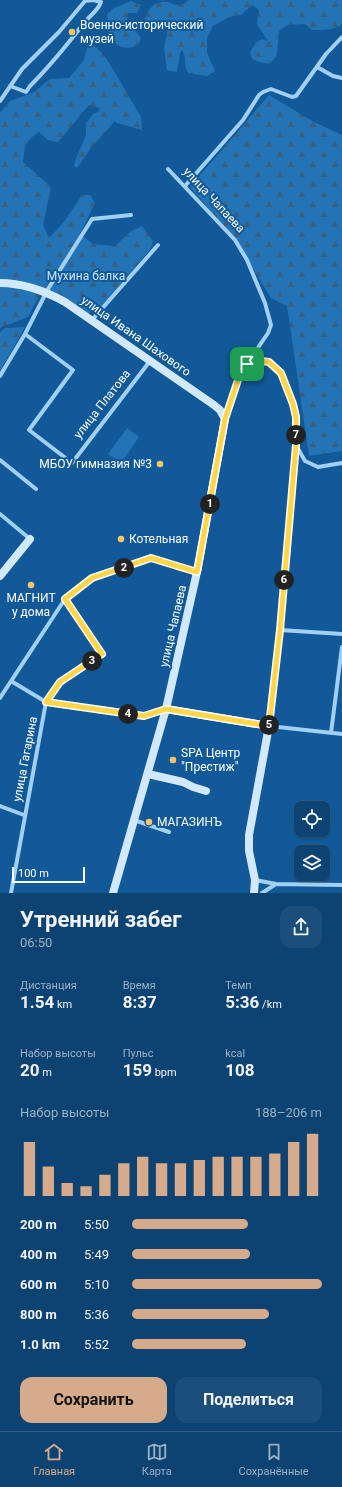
<!DOCTYPE html>
<html lang="ru">
<meta charset="utf-8">
<style>
:root{--surface:#0d4372;--page:#1b4e7a;--text:#f1f3f6;--muted:#9ab0c4;--line:#2d5c84;--accent:#d6ab8b}
body{margin:0;font-family:Roboto,sans-serif;background:var(--page);color:var(--text);height:100vh;display:flex;flex-direction:column;font-size:15px;white-space:nowrap}
*{box-sizing:border-box;margin:0}
p{font-size:13px;color:var(--muted)}
.icon{flex:none;width:22px;height:22px;fill:none;stroke:currentColor;stroke-width:2;stroke-linecap:round;stroke-linejoin:round}
.map{position:relative;height:893px;overflow:hidden}
.panel{display:flex;flex-direction:column;background:var(--surface);flex:1}
.panel>*{flex:none}
.fabs{position:absolute;left:294px;top:801px;display:grid;gap:8px}
.fabs a{display:grid;place-items:center;width:36px;height:36px;border-radius:8px;background:var(--surface);box-shadow:0 1px 3px #0004,0 0 0 1px var(--line);font-size:20px}
.scale{position:absolute;left:12px;bottom:10px;width:73px;box-sizing:border-box;padding-left:4px;border:2px solid #fff;border-top:0;font-size:11px;line-height:14px;white-space:nowrap;color:#fff;-webkit-text-stroke:3px #115998;paint-order:stroke}
.pin{position:absolute;display:grid;place-items:center;width:34px;height:34px;color:#fff;margin:-17px;border-radius:8px;box-shadow:0 2px 6px #0006}
.km{position:absolute;width:20px;height:20px;margin:-10px;border-radius:50%;background:#222;color:#fff;font-size:11px;line-height:20px;text-align:center}
.round{display:grid;place-items:center;flex:none;width:42px;height:42px;border-radius:12px;background:var(--page)}
.summary{display:flex;align-items:center;justify-content:space-between;height:68px;padding:0 20px}
h1{font-size:22px;font-weight:700;line-height:30px}
.metrics{display:grid;grid-template-columns:repeat(3,1fr);gap:6px;height:68px;padding:4px 20px}
.metrics div{display:grid;align-content:center}
.metrics b{font-size:17px;font-weight:700}
.metrics small{font-size:11px;font-weight:400}
.metrics p{font-size:11px}
.chart{height:112px;padding:8px 20px}
.chart p{display:flex;justify-content:space-between}
.chart svg{width:100%;height:72px;margin-top:4px;stroke:var(--accent);stroke-width:6}
.primary-button{display:flex;gap:8px;margin-top:auto;padding:8px 20px}
.primary-button a{flex:1;height:46px;border-radius:12px;background:var(--accent);color:#111;font-size:16px;font-weight:700;line-height:46px;text-align:center}
.primary-button a+a{background:var(--page);color:var(--text)}
ul{padding:0 20px;list-style:none;font-size:13px}
li{display:grid;grid-template-columns:64px 48px 1fr;align-items:center;height:30px}
li i{height:10px;border-radius:5px;background:var(--accent)}
.dock{display:flex;justify-content:space-around;align-items:center;height:56px;border-top:1px solid var(--line);background:var(--surface);font-size:11px;color:var(--muted)}
.dock a{display:grid;justify-items:center;gap:2px}
.dock .active{color:var(--accent)}
.map>svg:first-child{display:block}
.forest{fill:url(#forest-firs)}
.pitch{fill:#2373b7}
.lines{fill:none;stroke-linecap:round;stroke-linejoin:round}
.street{stroke:#a2cff4;stroke-width:4}
.secondary{stroke:#d2e9fd;stroke-width:8}
.route-casing{stroke:#fff;stroke-width:8}
.route{stroke:#ffd54a;stroke-width:5}
.poi-dot{fill:#ffc465;stroke:#115998;stroke-width:1.5}
.labels{text-anchor:middle;stroke-width:4;stroke-linejoin:round;paint-order:stroke}
.poi-label{font-size:12px;fill:#fff;stroke:#115998;text-anchor:start}
.street-label{font-size:12px;fill:#fff;stroke:#115998}
.park-label{font-size:12px;fill:#cae6fe;stroke:#115998}
</style>
<div class="map">
<svg width="342" height="893" viewBox="0 0 342 893">
<defs>
<pattern id="forest-firs" width="22" height="20" patternUnits="userSpaceOnUse"><rect width="22" height="20" fill="#2373b7"/><path d="M5 1l3.5 6h-7zM16 11l3.5 6h-7z" fill="#3a5e7c"/></pattern>
</defs>
<rect width="100%" height="100%" fill="#115998"/>
<path class="forest" d="M189 0H342V24C333 31 323 30 312 30L305 24 288 25 279 31 277 55 270 64 260 62 252 59 250 52 256 43 262 39 268 41 257 24 259 10 252 5 241 15 229 17 213 26 207 38V53L215 71 207 76 188 73C183 64 187 57 182 50L180 53 177 72 167 70 164 47 167 34V26C159 27 152 30 144 26 144 15 150 4 162 2 173 0 175 11 189 0Z
M131 1 141 5 137 13H128L127 20 141 38 138 45C129 50 115 48 110 37 108 30 108 21 107 14L114 8Z
M92 43 106 58 117 76 141 117 142 130 114 122 90 149 77 168 74 166 75 161 86 135V123L93 114 98 112 100 108 89 105 58 142 48 140 39 132C25 141 25 146 23 162L51 187 43 225 49 238 64 222 82 195H90L95 203 80 234 93 244 115 246 130 232 142 226 153 241 151 248 102 307 87 314 42 290 28 317 0 328V113L10 101 34 92 50 79 69 78 84 60 88 45Z
M269 95 314 122 342 135V451L309 456 287 306 271 298 235 240 190 187Z
M25 327 0 371V332L5 328Z"/>
<path class="pitch" d="M127 428 139 437 121 463 108 454Z"/>
<g class="lines">
<path class="street" d="M317 67 333 76 342 78
M0 101 22 69 59 32 85 1 93 0 101 2C98 11 90 15 84 23 67 45 50 66 30 86L26 92 10 86
M168 169 235 240 247 260 265 303 271 325 268 333 247 364 238 380 225 418
M185 186 243 120 259 95 263 92 271 89 292 97 296 96 326 54 342 37
M131 215 92 219 48 289 25 334 73 370 29 430 72 463 150 361
M92 320 158 245
M247 364C272 351 282 373 289 393 292 401 295 409 296 417 297 426 296 436 296 445L280 630 269 726 342 734
M0 376 25 334
M296 445 305 461 318 467 342 463
M0 460 36 489
M0 514 30 539
M280 630 342 634
M11 681 46 702 144 716 165 710
M0 698 65 599 91 579 151 558 197 572
M331 733 342 647
M0 806 24 815
M134 820 169 832
M255 880 276 884 342 885
M11 893 46 702 60 682 102 654 65 599
M262 893 276 884"/>
<path class="secondary" d="M0 283C23 283 45 291 65 302L214 405 220 410 225 419 197 572 166 709 113 893
M0 576 30 539
M166 709 269 726 249 835V851L255 880 254 893
M148 774 183 782 193 787 206 791"/>
</g>
<g class="lines">
<defs>
<path id="route" d="M254 360 269 362 281 373 293 404 296 417V445L280 630 269 726 166 709 144 716 46 702 60 682 102 654 65 599 92 578 151 558 197 572 225 419 238 380 247 364Z"/>
</defs>
<use href="#route" class="route-casing"/>
<use href="#route" class="route"/>
</g>
<g class="poi-dot">
<circle cx="72" cy="32" r="4"/>
<circle cx="160" cy="464" r="4"/>
<circle cx="121" cy="539" r="4"/>
<circle cx="31" cy="585" r="4"/>
<circle cx="173" cy="760" r="4"/>
<circle cx="149" cy="822" r="4"/>
</g>
<g class="labels">
<g class="poi-label">
<text x="80" y="29">Военно-исторический<tspan x="80" dy="14">музей</tspan></text>
<text x="152" y="468" text-anchor="end">МБОУ гимназия №3</text>
<text x="129" y="543">Котельная</text>
<text x="31" y="602" text-anchor="middle">МАГНИТ<tspan x="31" dy="14">у дома</tspan></text>
<text x="181" y="757">SPA Центр<tspan x="181" dy="14">"Престиж"</tspan></text>
<text x="157" y="826">МАГАЗИНЪ</text>
</g>
<g class="street-label">
<text transform="translate(214 200) rotate(47)" y="4">улица Чапаева</text>
<text transform="translate(136 336) rotate(35)" y="4">улица Ивана Шахового</text>
<text transform="translate(102 404) rotate(-52)" y="4">улица Платова</text>
<text transform="translate(173 626) rotate(-77)" y="4">улица Чапаева</text>
<text transform="translate(25 759) rotate(-79)" y="4">улица Гагарина</text>
</g>
<g class="park-label">
<text x="86" y="280">Мухина балка</text>
</g>
</g>
</svg>
<div class="fabs">
<a><svg class="icon" aria-label="locate" viewBox="0 0 24 24"><circle cx="12" cy="12" r="6"/><path d="M12 2v4M12 18v4M2 12h4M18 12h4"/></svg></a>
<a><svg class="icon" aria-label="layers" viewBox="0 0 24 24"><path d="M12 4l9 5-9 5-9-5zM3 14l9 5 9-5"/></svg></a>
</div>
<div class="scale">100 m</div>
<div class="pin" style="left:247px;top:364px;background:#1e9e55"><svg class="icon" aria-label="arrive" viewBox="0 0 24 24"><path d="M6 21V4h12l-3 4 3 4H6"/></svg></div>
<b class="km" style="left:210px;top:504px">1</b>
<b class="km" style="left:124px;top:568px">2</b>
<b class="km" style="left:92px;top:661px">3</b>
<b class="km" style="left:128px;top:714px">4</b>
<b class="km" style="left:269px;top:725px">5</b>
<b class="km" style="left:284px;top:580px">6</b>
<b class="km" style="left:296px;top:435px">7</b>
</div>
<section class="panel">
<div class="summary"><div><h1>Утренний забег</h1><p>06:50</p></div><a class="round"><svg class="icon" aria-label="share" viewBox="0 0 24 24"><path d="M12 15V3M7 8l5-5 5 5M5 13v7h14v-7"/></svg></a></div>
<div class="metrics">
<div><p>Дистанция</p><b>1.54<small> km</small></b></div>
<div><p>Время</p><b>8:37</b></div>
<div><p>Темп</p><b>5:36<small> /km</small></b></div>
</div>
<div class="metrics">
<div><p>Набор высоты</p><b>20<small> m</small></b></div>
<div><p>Пульс</p><b>159<small> bpm</small></b></div>
<div><p>kcal</p><b>108</b></div>
</div>
<div class="chart"><p><span>Набор высоты</span>188–206 m</p>
<svg viewBox="0 0 160 44" preserveAspectRatio="none"><path d="M5 44V11M15 44V26M25 44V36M35 44V38M45 44V31M55 44V24M65 44V20M75 44V24M85 44V24M95 44V22M105 44V20M115 44V20M125 44V20M135 44V18M145 44V11M155 44V6"/></svg>
</div>
<ul>
<li><b>200 m</b>5:50<i style="width:61%"></i></li>
<li><b>400 m</b>5:49<i style="width:62%"></i></li>
<li><b>600 m</b>5:10<i style="width:100%"></i></li>
<li><b>800 m</b>5:36<i style="width:72%"></i></li>
<li><b>1.0 km</b>5:52<i style="width:60%"></i></li>
</ul>
<div class="primary-button"><a>Сохранить</a><a>Поделиться</a></div>
</section>
<nav class="dock">
<a class="active"><svg class="icon" aria-label="home" viewBox="0 0 24 24"><path d="M3 11l9-7 9 7M6 9v11h12V9"/></svg>Главная</a>
<a><svg class="icon" aria-label="map" viewBox="0 0 24 24"><path d="M3 6l6-2 6 2 6-2v14l-6 2-6-2-6 2zM9 4v14M15 6v14"/></svg>Карта</a>
<a><svg class="icon" aria-label="saved" viewBox="0 0 24 24"><path d="M7 4h10v16l-5-4-5 4z"/></svg>Сохранённые</a>
</nav>
